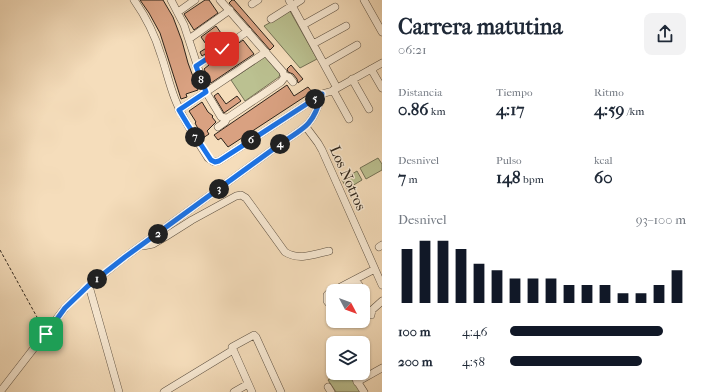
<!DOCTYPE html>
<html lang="es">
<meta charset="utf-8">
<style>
:root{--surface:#fff;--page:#f2f2f3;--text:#1f2937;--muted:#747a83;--accent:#111827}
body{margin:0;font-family:"IM FELL French Canon",serif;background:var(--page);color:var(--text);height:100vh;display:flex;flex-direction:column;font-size:15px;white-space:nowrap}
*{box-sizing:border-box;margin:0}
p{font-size:13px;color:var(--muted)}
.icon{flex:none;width:22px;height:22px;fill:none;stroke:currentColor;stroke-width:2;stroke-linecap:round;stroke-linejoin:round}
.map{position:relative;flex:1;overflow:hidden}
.panel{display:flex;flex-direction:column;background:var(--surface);width:320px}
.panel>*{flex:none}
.needle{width:26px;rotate:131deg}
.fabs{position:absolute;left:326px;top:284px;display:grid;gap:8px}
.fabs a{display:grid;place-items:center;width:44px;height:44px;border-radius:8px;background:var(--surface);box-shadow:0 1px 3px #0004;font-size:20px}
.pin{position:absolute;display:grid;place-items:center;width:34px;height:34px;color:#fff;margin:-17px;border-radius:8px;box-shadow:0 2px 6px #0006}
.km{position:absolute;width:20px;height:20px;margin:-10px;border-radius:50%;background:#222;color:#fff;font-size:11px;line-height:20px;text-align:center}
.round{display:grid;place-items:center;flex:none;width:42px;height:42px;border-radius:8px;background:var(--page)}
.summary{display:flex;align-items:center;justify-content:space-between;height:68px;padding:0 16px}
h1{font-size:22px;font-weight:700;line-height:30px}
.metrics{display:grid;grid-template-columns:repeat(3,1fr);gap:6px;height:68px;padding:4px 16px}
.metrics div{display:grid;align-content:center}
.metrics b{font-size:17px;font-weight:700}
.metrics small{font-size:11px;font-weight:400}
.metrics p{font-size:11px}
.chart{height:112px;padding:8px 16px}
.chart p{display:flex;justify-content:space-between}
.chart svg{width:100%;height:72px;margin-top:4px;stroke:var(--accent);stroke-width:6}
ul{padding:0 16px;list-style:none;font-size:13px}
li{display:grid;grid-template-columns:64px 48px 1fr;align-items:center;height:30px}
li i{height:10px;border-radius:5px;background:var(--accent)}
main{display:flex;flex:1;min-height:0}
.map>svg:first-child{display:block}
.green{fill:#bbc191;stroke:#747256}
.building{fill:#d9a181;stroke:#2d241b}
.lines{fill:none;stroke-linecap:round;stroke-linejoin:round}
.minor-casing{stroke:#5f5243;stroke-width:8}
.path{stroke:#2d241b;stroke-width:1;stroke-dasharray:3 2;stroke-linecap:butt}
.minor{stroke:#f8e9d3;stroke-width:7}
.route-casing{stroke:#fff;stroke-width:8}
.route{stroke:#1a73e8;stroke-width:5}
.labels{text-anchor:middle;stroke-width:3;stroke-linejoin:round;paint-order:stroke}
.street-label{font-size:15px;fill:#2d241b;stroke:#f8e9d3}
</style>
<main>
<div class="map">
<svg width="382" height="392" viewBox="0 0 382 392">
<rect width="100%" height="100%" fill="#f5ddbb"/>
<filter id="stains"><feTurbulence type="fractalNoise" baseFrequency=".005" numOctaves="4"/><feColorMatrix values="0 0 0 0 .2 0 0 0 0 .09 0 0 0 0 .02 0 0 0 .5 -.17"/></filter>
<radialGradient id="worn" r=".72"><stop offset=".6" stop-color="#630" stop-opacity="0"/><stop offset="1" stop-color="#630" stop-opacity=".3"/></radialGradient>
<path class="green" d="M290 11 317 59 300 68 264 26Z
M265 57 280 74 279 77 245 101 231 80Z
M378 158 382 164V170L366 179 360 168Z
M357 171 362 180 347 189 342 180Z
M339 373H348L361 392H336L328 380Z"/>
<path class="building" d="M140 0H163L173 17 182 41 188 63 198 90 186 94 187 97 181 99 160 33 149 13Z
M205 0H209L218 13 194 30 184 14Z
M232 0H234L274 46 270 50 229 3Z
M216 26 226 40 202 56 200 52 208 47 201 37Z
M243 40 254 54 211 83 204 69 209 65V64Z
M291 65 303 79 298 83 297 79 293 74 288 72 287 69Z
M287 85 294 96 308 87 312 92 228 147 221 138 218 140 214 135Z
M218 93 226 104 237 96 241 101 224 113 214 96Z
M202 102 208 112 213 116 212 117 216 122 207 131 209 134 203 138 195 123 196 122 189 111Z"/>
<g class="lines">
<defs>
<path id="minor" d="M134 0C146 17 155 35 161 55 166 69 169 84 175 99 183 120 196 139 208 158L214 162 219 161 322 94 332 91 382 63
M171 0 184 25 206 92 221 117 226 118 229 117 281 82 284 78V76
M220 0 283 72 284 76 289 77 293 82
M289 0 337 88
M364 0 382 32
M252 4 258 0
M178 12 195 0
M271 19 301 0
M303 25 335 7
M189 39 230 10
M313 44 346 26
M324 64 357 45
M196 66 248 31
M371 69 382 88
M352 79 369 109
M333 90 349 119
M179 110 266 52
M218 127 225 122 227 118
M306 127 318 143 322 150 382 285
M143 246 153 244 165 237 192 220 236 196 241 195 246 198 285 252C299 261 315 254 329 251
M379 247 382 245
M355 280 359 285V291
M89 286 119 392
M333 306H331L327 301V295L329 293 375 269
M371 315 372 310 382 301
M352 373 364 392
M357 382 382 368
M328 387 331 392
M0 392 65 308 79 294 125 257 283 142C307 127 314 123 322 94
M164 392 233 350
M234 392 248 384
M252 392 232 347 254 335 256 337 281 392"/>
</defs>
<use href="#minor" class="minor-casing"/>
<path class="path" d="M0 250 43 328"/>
<use href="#minor" class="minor"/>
</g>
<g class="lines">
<defs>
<path id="route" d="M46 334 65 308 88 286 125 257 283 142C307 127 314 123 322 94L219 161 215 162 211 160 188 125 179 110 206 92 196 66 222 49"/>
</defs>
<use href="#route" class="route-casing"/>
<use href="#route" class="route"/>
</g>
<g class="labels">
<g class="street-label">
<text transform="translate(348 178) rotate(66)" y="5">Los Notros</text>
</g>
</g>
<rect width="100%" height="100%" filter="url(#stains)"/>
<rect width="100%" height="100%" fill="url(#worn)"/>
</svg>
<div class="fabs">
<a><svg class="needle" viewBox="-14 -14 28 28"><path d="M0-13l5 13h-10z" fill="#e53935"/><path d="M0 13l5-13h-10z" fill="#747a83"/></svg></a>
<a><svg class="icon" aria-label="layers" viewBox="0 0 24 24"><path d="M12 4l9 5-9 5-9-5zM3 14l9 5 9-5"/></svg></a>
</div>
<div class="pin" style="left:46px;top:334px;background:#1e9e55"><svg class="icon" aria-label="arrive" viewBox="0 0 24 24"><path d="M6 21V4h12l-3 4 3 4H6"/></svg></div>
<div class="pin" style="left:222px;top:49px;background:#d93025"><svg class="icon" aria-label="check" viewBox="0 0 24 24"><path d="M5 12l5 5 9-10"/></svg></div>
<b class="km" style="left:97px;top:279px">1</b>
<b class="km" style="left:158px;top:234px">2</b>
<b class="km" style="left:219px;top:189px">3</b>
<b class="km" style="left:280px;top:144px">4</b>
<b class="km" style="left:315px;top:99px">5</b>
<b class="km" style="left:251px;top:140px">6</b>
<b class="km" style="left:195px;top:137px">7</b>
<b class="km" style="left:201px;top:80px">8</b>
</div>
<section class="panel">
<div class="summary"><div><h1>Carrera matutina</h1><p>06:21</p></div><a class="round"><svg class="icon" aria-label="share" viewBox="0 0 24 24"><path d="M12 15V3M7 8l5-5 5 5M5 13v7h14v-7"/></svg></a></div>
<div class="metrics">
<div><p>Distancia</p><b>0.86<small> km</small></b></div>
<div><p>Tiempo</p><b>4:17</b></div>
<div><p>Ritmo</p><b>4:59<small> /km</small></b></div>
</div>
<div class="metrics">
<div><p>Desnivel</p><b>7<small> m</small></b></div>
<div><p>Pulso</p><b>148<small> bpm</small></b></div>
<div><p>kcal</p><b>60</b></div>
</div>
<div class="chart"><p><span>Desnivel</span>93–100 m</p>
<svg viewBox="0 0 160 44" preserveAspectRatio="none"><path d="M5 44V11M15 44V6M25 44V6M35 44V11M45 44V20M55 44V24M65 44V29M75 44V29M85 44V29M95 44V33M105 44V33M115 44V33M125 44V38M135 44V38M145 44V33M155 44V24"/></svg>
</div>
<ul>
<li><b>100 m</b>4:46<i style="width:87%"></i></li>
<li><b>200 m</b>4:58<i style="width:75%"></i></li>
</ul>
</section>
</main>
